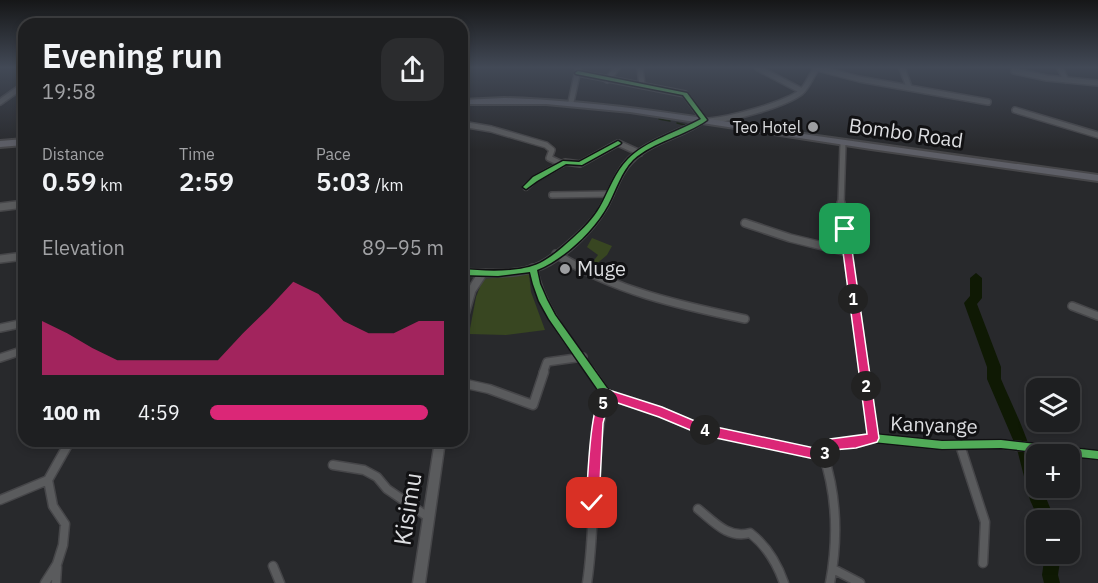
<!DOCTYPE html>
<meta charset="utf-8">
<style>
:root{--surface:#1e1f21;--page:#2b2c2e;--text:#f1f3f6;--muted:#a1a2a5;--line:#3c3d3f;--accent:#db2777}
body{margin:0;font-family:"IBM Plex Sans",sans-serif;background:var(--page);color:var(--text);height:100vh;display:flex;flex-direction:column;font-size:22px;white-space:nowrap}
*{box-sizing:border-box;margin:0}
p{font-size:20px;color:var(--muted)}
.icon{flex:none;width:33px;height:33px;fill:none;stroke:currentColor;stroke-width:2;stroke-linecap:round;stroke-linejoin:round}
.map{position:relative;flex:1;overflow:hidden}
.side{position:absolute;left:18px;top:18px;width:450px;height:429px;display:flex;flex-direction:column;background:var(--surface);border-radius:18px;box-shadow:0 3px 9px #0003,0 0 0 2px var(--line)}
.side>*{flex:none}
.tools{position:absolute;left:1026px;top:378px;display:grid;gap:12px}
.tools a{display:grid;place-items:center;width:54px;height:54px;border-radius:12px;background:var(--surface);box-shadow:0 3px 9px #0003,0 0 0 2px var(--line);font-size:30px}
.pin{position:absolute;display:grid;place-items:center;width:51px;height:51px;color:#fff;margin:-26px;border-radius:12px;box-shadow:0 3px 9px #0006}
.km{position:absolute;width:30px;height:30px;margin:-15px;border-radius:50%;background:#222;color:#fff;font-size:16px;line-height:30px;text-align:center}
.round{display:grid;place-items:center;flex:none;width:63px;height:63px;border-radius:18px;background:var(--page)}
.summary{display:flex;align-items:center;justify-content:space-between;height:102px;padding:0 24px}
h1{font-size:33px;font-weight:600;line-height:45px}
.stats{display:grid;grid-template-columns:repeat(3,1fr);gap:9px;height:102px;padding:6px 24px}
.stats div{display:grid;align-content:center}
.stats b{font-size:26px;font-weight:600}
.stats small{font-size:16px;font-weight:400}
.stats p{font-size:16px}
.chart{height:168px;padding:12px 24px}
.chart p{display:flex;justify-content:space-between}
.chart svg{width:100%;height:108px;margin-top:6px;fill:var(--accent);opacity:.7}
ul{padding:0 24px;list-style:none;font-size:20px}
li{display:grid;grid-template-columns:96px 72px 1fr;align-items:center;height:45px}
li i{height:15px;border-radius:8px;background:var(--accent)}
.map>svg:first-child{display:block}
.green{fill:#384621}
.lines{fill:none;stroke-linecap:round;stroke-linejoin:round}
.stream{stroke:#0f1904;stroke-width:1.5}
.river{fill:#0f1904;fill-rule:evenodd}
.street-far2-casing{stroke:#464649;stroke-width:8}
.street-far1-casing{stroke:#464649;stroke-width:10}
.street-casing{stroke:#464649;stroke-width:11}
.secondary-casing{stroke:#464649;stroke-width:3}
.primary-casing{stroke:#464649;stroke-width:4}
.street-far2{stroke:#5a5b5d;stroke-width:5}
.street-far1{stroke:#5a5b5d;stroke-width:7}
.street{stroke:#5a5b5d;stroke-width:8}
.secondary{fill:#5a5b5d;fill-rule:evenodd}
.primary{fill:#5e5f67;fill-rule:evenodd}
.cycleway-casing{stroke:#111113;stroke-width:3}
.cycleway{fill:#51ab58;fill-rule:evenodd}
.route{fill:#db2777;stroke:#fff;stroke-width:1.5}
.poi-dot{fill:#9d9ea1;stroke:#111113;stroke-width:2}
.labels{text-anchor:middle;stroke-width:6;stroke-linejoin:round;paint-order:stroke}
.far-poi-label{font-size:16px;fill:#dcdde0;stroke:#111113;text-anchor:end}
.street-label{font-size:20px;fill:#dcdde0;stroke:#111113}
.poi-label{font-size:20px;fill:#dcdde0;stroke:#111113;text-anchor:start}
.near-street-label{font-size:24px;fill:#dcdde0;stroke:#111113}
</style>
<div class="map">
<svg width="1098" height="583" viewBox="0 0 1098 583">
<rect width="100%" height="100%" fill="#28292c"/>
<path class="green" d="M592 238 612 246 607 255 588 271 583 268 588 261 592 263 598 255 587 247Z
M529 274 531 292 545 330 506 335 469 334 476 297 483 279Z"/>
<g class="lines">
<path class="stream" d="M659 119 670 121
M677 123 689 126"/>
<path class="river" d="M976 273 982 278V298L977 304 1001 367V379C1016 415 1036 449 1036 488H1042L1055 520H1039L1030 500 1017 449 987 379V367L964 303 970 296V278Z
M1045 554H1061L1058 575 1060 583H1044L1042 575Z"/>
<defs>
<path id="street-far2" d="M640 68 642 85
M758 68 802 91
M817 68 859 79 988 102
M902 68 909 87
M1060 68 1066 80
M1014 71 1047 78 1098 83
M578 73 685 94 704 120
M462 74 465 68
M607 80 617 68
M0 102 24 85
M571 102 578 70
M1015 110 1098 135
M709 121C731 119 784 105 801 92 808 86 811 75 817 68
M462 124 491 129 546 145 552 150 549 158 562 164
M526 187 535 179 565 162 580 164 618 143 640 153
M552 195 611 194
M841 204 843 143"/>
<path id="street-far1" d="M841 203 864 373
M0 207 24 204
M745 223 790 238 847 252
M556 254C614 291 679 305 745 319
M0 259 24 256
M533 268C541 309 568 340 592 373
M1072 306 1098 316
M0 328 24 323
M0 358 24 350
M543 373 547 362 583 357"/>
<path id="street" d="M591 372 606 394 661 412 701 430 819 455 823 454 830 445 856 443 873 438 942 445 1001 444 1098 455
M864 372 873 438
M462 383 489 389 533 405 544 372
M960 445 985 522 983 563
M823 454C837 495 838 540 830 583
M333 465 364 470 377 477 387 489 428 517
M0 500 48 480 70 441
M698 509C714 522 728 539 750 533 767 546 777 563 784 583
M273 566 280 583
M833 569 860 583
M45 583 57 564 63 545 65 524 53 506 48 480
M56 583 57 567
M587 583C597 520 589 456 606 394"/>
<path id="secondary" d="M702 118H706L707 120C686 137 655 141 635 160 621 172 616 192 607 208 594 231 562 263 536 271 519 276 502 277 485 277L475 292 467 320 465 323 462 324C462 303 464 294 476 276L462 275V269C485 270 519 273 540 262 552 256 563 246 573 237 582 229 591 220 598 210 609 193 614 172 628 158 645 141 680 130 702 118Z
M435 441H445L425 583H413Z"/>
<path id="primary" d="M504 98C608 101 708 119 810 135 906 149 1002 162 1098 175V181L871 149 630 112 546 104H462V100Z
M24 139V145L0 147V141Z"/>
</defs>
<use href="#street-far2" class="street-far2-casing"/>
<use href="#street-far1" class="street-far1-casing"/>
<use href="#street" class="street-casing"/>
<use href="#secondary" class="secondary-casing"/>
<use href="#primary" class="primary-casing"/>
<use href="#street-far2" class="street-far2"/>
<use href="#street-far1" class="street-far1"/>
<use href="#street" class="street"/>
<use href="#secondary" class="secondary"/>
<use href="#primary" class="primary"/>
<defs>
<path id="cycleway" d="M578 71 687 93 707 120C685 136 654 141 633 160 621 172 616 190 608 205 594 231 564 259 537 270L540 284 547 300 555 315 609 391 661 408 702 426 819 451 827 442 830 441 856 439 873 434 942 441 1001 440 1098 451V459L1070 456V454H1056L1001 448 942 449 873 442 856 447 832 449 826 457 819 459 701 434 659 415 603 397 549 319 539 301 533 284 530 272 498 276 462 275V269C485 271 519 273 540 263 552 257 563 247 573 238 583 229 593 219 600 207 609 191 615 172 628 159 644 142 679 131 701 119L683 95 576 74 575 73Z
M618 141 621 143 620 144 582 165 566 164 537 181 526 189 523 187 533 177 563 161 579 162Z"/>
</defs>
<use href="#cycleway" class="cycleway-casing"/>
<use href="#cycleway" class="cycleway"/>
</g>
<linearGradient id="sky" x2="0" y2="1"><stop stop-color="#161718"/><stop offset="0.45" stop-color="#424956"/><stop offset="1" stop-color="#424956" stop-opacity="0"/></linearGradient>
<rect width="1098" height="150" fill="url(#sky)"/>
<path class="route" d="M845 225 849 229 879 438 877 442 856 448 833 450 828 458 819 460 702 435 659 417 609 400 603 423 599 503 597 508 592 509 588 508 586 503C588 483 589 396 606 389L662 407 702 424 819 449 830 439 867 434 840 229Z"/>
<g class="poi-dot">
<circle cx="813" cy="127" r="6"/>
<circle cx="565" cy="269" r="6"/>
</g>
<g class="labels">
<g class="far-poi-label">
<text x="801" y="133">Teo Hotel</text>
</g>
<g class="street-label">
<text transform="translate(906 133) rotate(8)" y="7">Bombo Road</text>
<text transform="translate(934 425) rotate(2)" y="7">Kanyange</text>
</g>
<g class="poi-label">
<text x="577" y="276">Muge</text>
</g>
<g class="near-street-label">
<text transform="translate(408 509) rotate(-81)" y="8">Kisimu</text>
</g>
</g>
</svg>
<div class="tools">
<a><svg class="icon" aria-label="layers" viewBox="0 0 24 24"><path d="M12 4l9 5-9 5-9-5zM3 14l9 5 9-5"/></svg></a>
<a>+</a>
<a>−</a>
</div>
<div class="pin" style="left:845px;top:229px;background:#1e9e55"><svg class="icon" aria-label="arrive" viewBox="0 0 24 24"><path d="M6 21V4h12l-3 4 3 4H6"/></svg></div>
<div class="pin" style="left:592px;top:503px;background:#d93025"><svg class="icon" aria-label="check" viewBox="0 0 24 24"><path d="M5 12l5 5 9-10"/></svg></div>
<b class="km" style="left:853px;top:299px">1</b>
<b class="km" style="left:866px;top:386px">2</b>
<b class="km" style="left:825px;top:453px">3</b>
<b class="km" style="left:705px;top:430px">4</b>
<b class="km" style="left:603px;top:403px">5</b>
<section class="side">
<div class="summary"><div><h1>Evening run</h1><p>19:58</p></div><a class="round"><svg class="icon" aria-label="share" viewBox="0 0 24 24"><path d="M12 15V3M7 8l5-5 5 5M5 13v7h14v-7"/></svg></a></div>
<div class="stats">
<div><p>Distance</p><b>0.59<small> km</small></b></div>
<div><p>Time</p><b>2:59</b></div>
<div><p>Pace</p><b>5:03<small> /km</small></b></div>
</div>
<div class="chart"><p><span>Elevation</span>89–95 m</p>
<svg viewBox="0 0 160 44" preserveAspectRatio="none"><path d="M0 44V22L10 27L20 33L30 38L40 38L50 38L60 38L70 38L80 27L90 17L100 6L110 11L120 22L130 27L140 27L150 22L160 22V44z"/></svg>
</div>
<ul>
<li><b>100 m</b>4:59<i style="width:93%"></i></li>
</ul>
</section>
</div>
